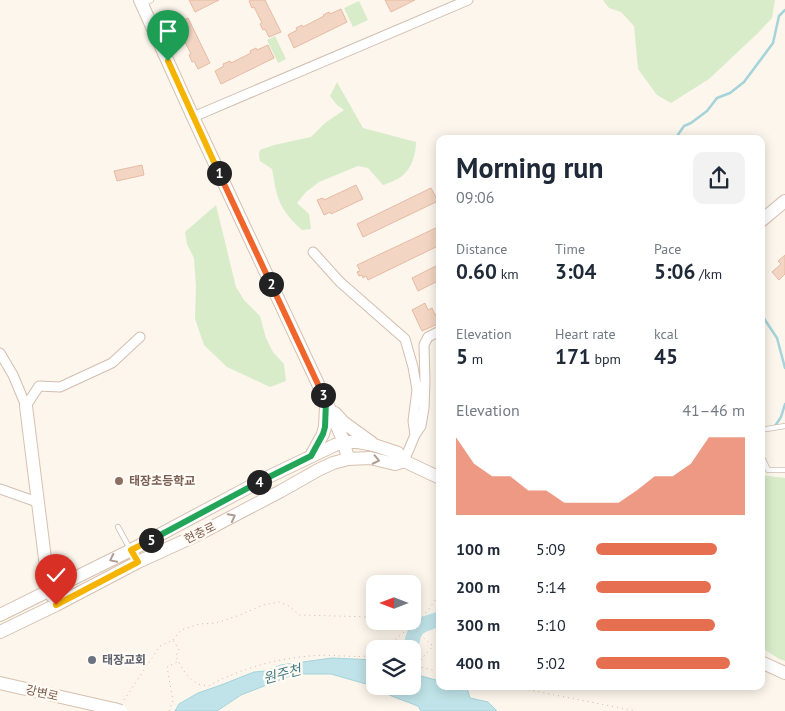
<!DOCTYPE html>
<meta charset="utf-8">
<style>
:root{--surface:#fff;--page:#f2f2f3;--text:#1f2937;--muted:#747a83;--accent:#e76f51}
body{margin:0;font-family:"PT Sans","Noto Sans KR",sans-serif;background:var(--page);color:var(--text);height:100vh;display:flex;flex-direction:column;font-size:19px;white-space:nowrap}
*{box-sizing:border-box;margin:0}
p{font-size:16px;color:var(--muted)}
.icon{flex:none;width:28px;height:28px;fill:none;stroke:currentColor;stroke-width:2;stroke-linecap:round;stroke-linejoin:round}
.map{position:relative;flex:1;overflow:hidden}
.side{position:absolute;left:436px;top:135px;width:329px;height:555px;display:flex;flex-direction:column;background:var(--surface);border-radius:10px;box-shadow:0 2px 12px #0003}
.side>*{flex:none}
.needle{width:32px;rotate:270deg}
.buttons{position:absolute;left:366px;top:575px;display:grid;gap:10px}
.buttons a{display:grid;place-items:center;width:55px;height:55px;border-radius:10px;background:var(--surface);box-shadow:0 2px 12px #0003;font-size:25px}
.pin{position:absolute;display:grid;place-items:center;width:42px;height:42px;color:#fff;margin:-51px -21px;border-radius:50% 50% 50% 0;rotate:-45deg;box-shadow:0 0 5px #0007}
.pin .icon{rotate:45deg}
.km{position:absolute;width:25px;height:25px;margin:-12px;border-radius:50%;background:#222;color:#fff;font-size:14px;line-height:25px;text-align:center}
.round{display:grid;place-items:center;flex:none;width:52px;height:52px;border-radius:10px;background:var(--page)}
.summary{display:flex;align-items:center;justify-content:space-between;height:85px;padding:0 20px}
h1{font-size:28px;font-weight:700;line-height:38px}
.metrics{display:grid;grid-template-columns:repeat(3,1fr);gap:8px;height:85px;padding:5px 20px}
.metrics div{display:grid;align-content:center}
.metrics b{font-size:21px;font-weight:700}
.metrics small{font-size:14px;font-weight:400}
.metrics p{font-size:14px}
.chart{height:140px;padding:10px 20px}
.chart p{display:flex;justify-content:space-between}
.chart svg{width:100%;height:90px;margin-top:5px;fill:var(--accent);opacity:.7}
ul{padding:0 20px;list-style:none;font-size:16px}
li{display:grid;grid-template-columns:80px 60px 1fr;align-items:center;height:38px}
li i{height:12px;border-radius:6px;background:var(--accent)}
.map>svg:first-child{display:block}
.green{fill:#d8ecc9}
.water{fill:#bfe3e8;stroke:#a5d3da}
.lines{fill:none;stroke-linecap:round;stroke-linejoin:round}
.stream{stroke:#a5d3da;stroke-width:2.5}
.river{stroke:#bfe3e8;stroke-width:15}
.building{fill:#f3d5c3;stroke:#e6bba3}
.lane-casing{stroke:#d1beb0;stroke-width:6}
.street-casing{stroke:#d1beb0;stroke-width:11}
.secondary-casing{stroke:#d6c0b0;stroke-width:14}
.path{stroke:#d9b8a5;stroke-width:1;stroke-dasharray:1 4;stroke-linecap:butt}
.lane{stroke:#fff;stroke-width:4.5}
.street{stroke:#fff;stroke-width:9}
.secondary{stroke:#fff;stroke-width:12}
.secondary-bridge-casing{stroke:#d6c0b0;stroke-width:14;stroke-linecap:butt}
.secondary-bridge{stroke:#fff;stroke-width:12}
.oneway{stroke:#af9d94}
.split-1-casing{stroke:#fff;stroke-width:10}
.split-2-casing{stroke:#fff;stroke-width:10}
.split-3-casing{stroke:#fff;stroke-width:10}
.split-4-casing{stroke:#fff;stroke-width:10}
.split-5-casing{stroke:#fff;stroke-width:10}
.split-6-casing{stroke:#fff;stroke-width:10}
.split-1{stroke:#f5b400;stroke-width:6}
.split-2{stroke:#f0652b;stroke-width:6}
.split-3{stroke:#f0652b;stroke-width:6}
.split-4{stroke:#22a559;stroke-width:6}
.split-5{stroke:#22a559;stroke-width:6}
.split-6{stroke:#f5b400;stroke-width:6}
.education-dot{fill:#8d6e63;stroke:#fffaf3;stroke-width:2}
.worship-dot{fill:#6b7280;stroke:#fffaf3;stroke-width:2}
.labels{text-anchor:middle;stroke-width:5;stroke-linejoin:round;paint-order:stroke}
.education-label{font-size:12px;font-weight:bold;fill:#785e54;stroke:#fffaf3;text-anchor:start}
.street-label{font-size:12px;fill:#7a5c4d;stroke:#fffaf3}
.worship-label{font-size:12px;font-weight:bold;fill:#5b616d;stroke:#fffaf3;text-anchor:start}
.water-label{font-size:14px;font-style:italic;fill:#437c86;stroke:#fffaf3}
</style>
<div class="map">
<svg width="785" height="711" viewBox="0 0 785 711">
<rect width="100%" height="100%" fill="#fdf6ec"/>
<path class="green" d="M603 0H775L772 18 758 33 709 79 671 103 657 95 638 69 634 26 621 12 609 8Z
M359 1 368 20 353 27 344 8Z
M275 36 286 59 278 63 267 40Z
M337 82 363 128 416 142C416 154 412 168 402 176 397 180 389 183 383 185L368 168 358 166 319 182 306 192 297 203 309 214 311 229 302 230C279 209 277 199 272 169L260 161 259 154 260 150 274 145 311 137 325 123 344 110 337 105 330 96Z
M216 205 236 287 244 300 260 316 266 338 273 352 284 364 286 381 270 387 227 367 204 345 195 319 196 286 194 258 187 244 185 232Z
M761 475 785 478V661L779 659 761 647Z"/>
<path class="water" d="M332 658 375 660V686H412L413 674 440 681V686H460L467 688 470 698 488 702 497 711H421L418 706 394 697 366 684 331 674H295L241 695 217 711H175L179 704 198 693 221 685 254 672 266 671 281 665Z"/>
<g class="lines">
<path class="stream" d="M675 139 684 126 691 123 707 111 717 98 730 93 744 82 773 43 779 16 785 10
M761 314 777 338 785 368
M774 426H775L781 417 785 404"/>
<path class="river" d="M411 649C413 626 420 625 440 619"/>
</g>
<path class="building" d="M189 0H219L195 12Z
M251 0H265L281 32 269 37 265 29 263 30 260 24 262 23 254 7 252 8 249 1Z
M385 0H415L391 12Z
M341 9 347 22 294 48 288 35 297 30 296 28 302 25 303 27 324 16 323 15 329 12 330 14Z
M188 18 210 63 198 69 194 61 192 62 189 55 191 54 183 38 181 39 178 33 180 32 176 24Z
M268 45 274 58 221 84 215 71 224 66 223 64 230 61 231 63 251 53 250 51 256 48 257 50Z
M142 165 144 175 117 181 114 171Z
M356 185 363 199 331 214 330 212 324 215 317 200 323 198 324 200Z
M431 188 438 201 363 237 357 224Z
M440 226V245L368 280 366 276 363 278 362 275 359 276 357 272 360 271 357 265Z
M785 255V274L779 280 772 272 781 264 778 261Z
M440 264V280L418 291 412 278Z
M425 303 428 310 432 308 435 315 440 312V323L422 331 412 310Z"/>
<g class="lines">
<defs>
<path id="lane" d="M144 4 151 0
M761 430 785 426
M761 455 768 470H785
M118 527 130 549"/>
<path id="street" d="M193 117 468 0
M313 252 340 282 405 339 413 367 417 390 413 421 415 435
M0 353 13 375 26 406
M26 406 39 386 60 387 112 363 140 337
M404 461 415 435 421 426 424 408 425 381 424 345 428 337 440 331
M0 489 37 502"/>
<path id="secondary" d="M140 0 193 117 326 401 344 442 348 459
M761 221 785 201
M26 406 49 591 52 596
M335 413 343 422 372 443
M311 456 323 434 325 427 326 406
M0 615 131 550 266 478 335 445 344 442H358L374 445 398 453 404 461 440 478
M0 632 56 605 138 562 197 535 281 491 318 470 333 463 348 459 370 458 395 464 404 461
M761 662 785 673
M0 683 114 709"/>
</defs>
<use href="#lane" class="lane-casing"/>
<use href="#street" class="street-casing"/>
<use href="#secondary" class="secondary-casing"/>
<path class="path" d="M173 640 181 630 199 624 216 623 240 615 263 605 279 602 289 606 299 615 372 617 373 624 410 626 433 646 420 661V667L440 672
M384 649 423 616 429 609 436 599 440 598
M509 686 636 711
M124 700 160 646 173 640 179 649 176 656C179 664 187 678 196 683 199 685 204 685 208 686 240 669 274 659 310 656 320 655 331 655 341 656 353 656 364 658 375 654
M169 711 173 701 167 667 177 662"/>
<use href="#lane" class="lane"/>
<use href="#street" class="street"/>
<use href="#secondary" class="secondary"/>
<defs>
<path id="secondary-bridge" d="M114 709 121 711"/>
</defs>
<use href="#secondary-bridge" class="secondary-bridge-casing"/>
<use href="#secondary-bridge" class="secondary-bridge"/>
</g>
<defs><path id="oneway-chevron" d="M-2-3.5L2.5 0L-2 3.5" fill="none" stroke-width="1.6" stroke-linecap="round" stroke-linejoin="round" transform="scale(1.25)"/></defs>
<g class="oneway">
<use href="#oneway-chevron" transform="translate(376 460) rotate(12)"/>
<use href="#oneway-chevron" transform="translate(232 517) rotate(-28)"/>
<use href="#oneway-chevron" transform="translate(113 559) rotate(154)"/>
</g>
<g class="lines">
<defs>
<path id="split-1" d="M168 61 219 173"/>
<path id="split-2" d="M219 173 271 284"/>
<path id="split-3" d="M271 284 323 395"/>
<path id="split-4" d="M259 482 311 456 323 434 325 427 326 401 323 395"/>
<path id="split-5" d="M151 540 259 482"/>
<path id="split-6" d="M56 605 138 562 131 550 151 540"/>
</defs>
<use href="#split-1" class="split-1-casing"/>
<use href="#split-2" class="split-2-casing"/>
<use href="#split-3" class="split-3-casing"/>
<use href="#split-4" class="split-4-casing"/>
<use href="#split-5" class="split-5-casing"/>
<use href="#split-6" class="split-6-casing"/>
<use href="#split-1" class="split-1"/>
<use href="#split-2" class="split-2"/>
<use href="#split-3" class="split-3"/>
<use href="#split-4" class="split-4"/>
<use href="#split-5" class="split-5"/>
<use href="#split-6" class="split-6"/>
</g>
<circle class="education-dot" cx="119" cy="481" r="5"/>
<circle class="worship-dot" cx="92" cy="660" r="5"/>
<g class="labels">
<g class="education-label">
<text x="129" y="485">태장초등학교</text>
</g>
<g class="street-label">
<text transform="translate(200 533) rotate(-26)" y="4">현충로</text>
<text transform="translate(42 693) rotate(13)" y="4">강변로</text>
</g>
<g class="worship-label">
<text x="102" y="664">태장교회</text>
</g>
<g class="water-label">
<text transform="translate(282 674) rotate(-15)" y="5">원주천</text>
</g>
</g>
</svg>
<div class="buttons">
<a><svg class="needle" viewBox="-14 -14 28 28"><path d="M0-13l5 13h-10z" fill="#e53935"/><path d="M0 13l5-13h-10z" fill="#747a83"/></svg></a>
<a><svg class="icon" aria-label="layers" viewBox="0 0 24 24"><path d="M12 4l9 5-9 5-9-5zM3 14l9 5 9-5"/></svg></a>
</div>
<div class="pin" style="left:168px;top:61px;background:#1e9e55"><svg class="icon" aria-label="arrive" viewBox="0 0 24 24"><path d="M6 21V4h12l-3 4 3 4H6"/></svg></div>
<div class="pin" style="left:56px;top:605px;background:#d93025"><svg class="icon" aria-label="check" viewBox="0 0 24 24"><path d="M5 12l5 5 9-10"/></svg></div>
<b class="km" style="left:219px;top:173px">1</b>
<b class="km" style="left:271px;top:284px">2</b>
<b class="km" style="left:323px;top:395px">3</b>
<b class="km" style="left:259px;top:482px">4</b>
<b class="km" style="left:151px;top:540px">5</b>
<section class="side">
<div class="summary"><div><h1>Morning run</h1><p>09:06</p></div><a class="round"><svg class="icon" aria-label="share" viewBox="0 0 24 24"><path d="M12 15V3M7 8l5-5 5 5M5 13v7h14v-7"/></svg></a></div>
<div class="metrics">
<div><p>Distance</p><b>0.60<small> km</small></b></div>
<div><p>Time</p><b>3:04</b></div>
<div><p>Pace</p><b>5:06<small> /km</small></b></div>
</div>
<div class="metrics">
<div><p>Elevation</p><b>5<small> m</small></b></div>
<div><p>Heart rate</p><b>171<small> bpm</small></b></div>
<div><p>kcal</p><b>45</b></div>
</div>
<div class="chart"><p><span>Elevation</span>41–46 m</p>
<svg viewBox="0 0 160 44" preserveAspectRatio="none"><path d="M0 44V6L10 19L20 25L30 25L40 32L50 32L60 38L70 38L80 38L90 38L100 32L110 25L120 25L130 19L140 6L150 6L160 6V44z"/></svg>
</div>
<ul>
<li><b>100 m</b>5:09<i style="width:81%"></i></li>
<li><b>200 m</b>5:14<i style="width:77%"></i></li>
<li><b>300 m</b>5:10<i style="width:80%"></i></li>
<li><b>400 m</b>5:02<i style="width:90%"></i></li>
</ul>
</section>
</div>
